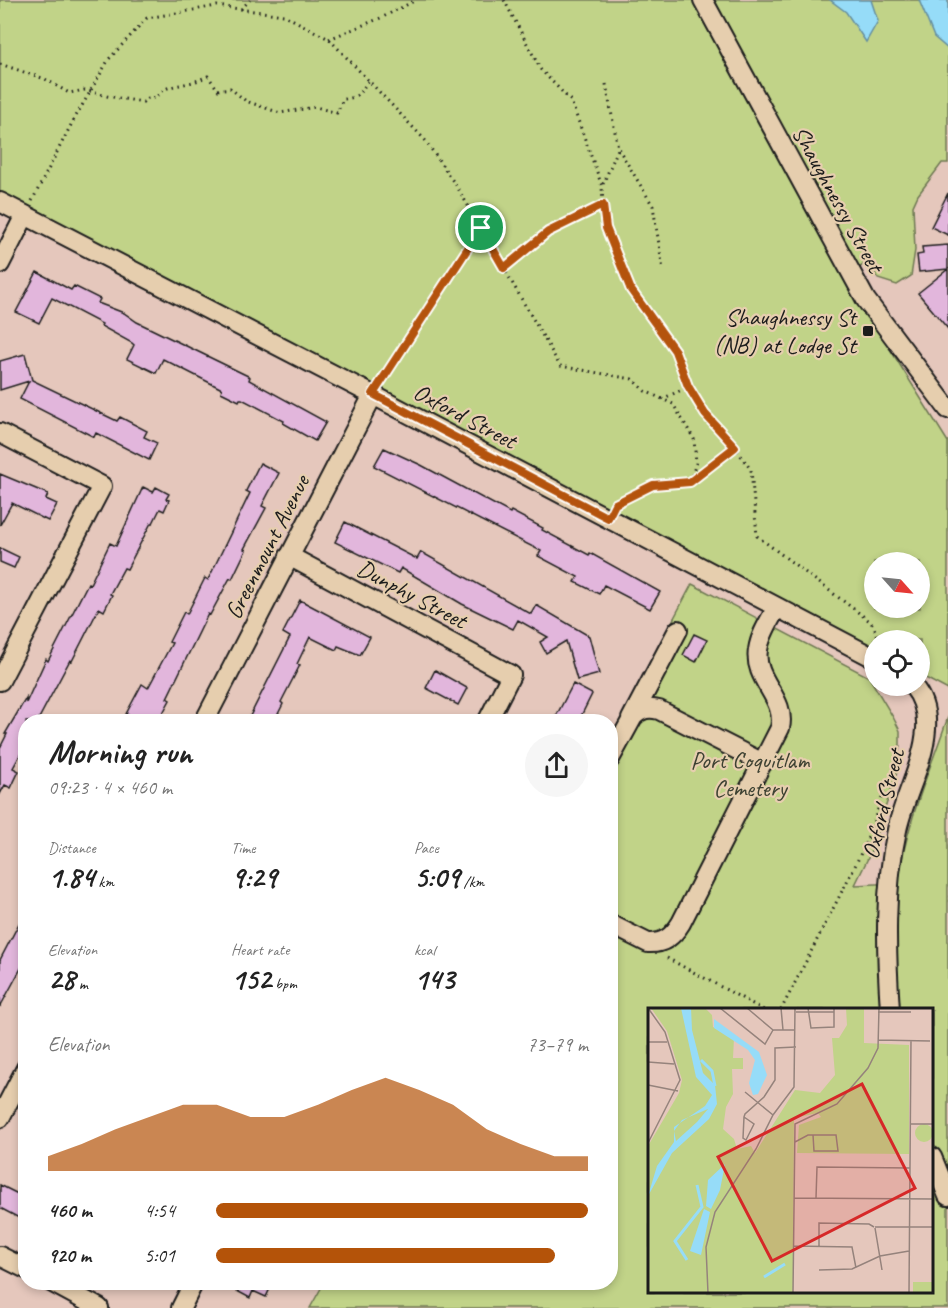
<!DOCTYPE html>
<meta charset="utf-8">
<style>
:root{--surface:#fff;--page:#f6f6f6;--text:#222;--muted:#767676;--accent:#b45309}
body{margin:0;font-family:Caveat,sans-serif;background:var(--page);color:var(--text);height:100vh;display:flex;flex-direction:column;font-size:22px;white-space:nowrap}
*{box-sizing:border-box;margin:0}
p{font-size:20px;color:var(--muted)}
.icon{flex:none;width:33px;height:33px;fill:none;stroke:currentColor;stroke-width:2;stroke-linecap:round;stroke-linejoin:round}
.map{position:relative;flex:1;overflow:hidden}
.panel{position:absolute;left:18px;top:714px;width:600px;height:576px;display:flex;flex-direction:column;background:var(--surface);border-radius:24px;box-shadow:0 3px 9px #0003}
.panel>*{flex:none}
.needle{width:39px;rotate:117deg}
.controls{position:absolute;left:864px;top:552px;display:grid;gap:12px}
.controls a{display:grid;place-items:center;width:66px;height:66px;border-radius:50%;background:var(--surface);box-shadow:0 3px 9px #0003;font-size:30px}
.pin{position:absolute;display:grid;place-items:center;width:51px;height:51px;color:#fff;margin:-26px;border:3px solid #fff;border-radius:50%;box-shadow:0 2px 6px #0007}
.round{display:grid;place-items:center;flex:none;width:63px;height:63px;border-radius:32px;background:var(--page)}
.overview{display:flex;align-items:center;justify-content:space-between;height:102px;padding:0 30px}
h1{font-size:33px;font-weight:800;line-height:45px}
.metrics{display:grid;grid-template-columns:repeat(3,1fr);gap:9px;height:102px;padding:6px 30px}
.metrics div{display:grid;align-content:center}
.metrics b{font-size:30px;font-weight:800}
.metrics small{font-size:16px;font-weight:400}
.metrics p{font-size:16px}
.chart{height:168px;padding:12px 30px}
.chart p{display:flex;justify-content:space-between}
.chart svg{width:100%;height:108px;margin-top:6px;fill:var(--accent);opacity:.7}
ul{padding:0 30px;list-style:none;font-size:20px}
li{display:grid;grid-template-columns:96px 72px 1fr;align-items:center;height:45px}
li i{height:15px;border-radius:8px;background:var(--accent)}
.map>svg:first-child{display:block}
.green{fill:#c1d388;stroke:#6e7852;stroke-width:1.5;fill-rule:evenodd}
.water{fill:#96dcf8;stroke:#658fa0;stroke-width:1.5}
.building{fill:#e2b6dc;stroke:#1c1c1c;stroke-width:1.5}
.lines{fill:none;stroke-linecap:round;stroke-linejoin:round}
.minor-casing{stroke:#1c1c1c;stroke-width:22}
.path{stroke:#1c1c1c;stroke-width:3;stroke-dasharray:1.5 4.5;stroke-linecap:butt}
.minor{stroke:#e6ceae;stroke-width:18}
.route-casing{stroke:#fff;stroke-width:12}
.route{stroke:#b45309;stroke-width:8}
.poi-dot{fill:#1c1c1c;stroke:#e6ceae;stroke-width:2}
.labels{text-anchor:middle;stroke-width:4.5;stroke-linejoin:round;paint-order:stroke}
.street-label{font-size:24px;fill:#1c1c1c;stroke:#e6ceae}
.poi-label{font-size:24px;fill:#1c1c1c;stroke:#e6ceae;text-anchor:end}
.park-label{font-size:24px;fill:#3d4132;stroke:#e6ceae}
.inset-river{fill:none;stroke:#96dcf8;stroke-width:3}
.inset-road{fill:none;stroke:#95837c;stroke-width:1.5}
.view{fill:#d62828;fill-opacity:0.15;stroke:#d62828;stroke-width:3}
.inset-edge{fill:none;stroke:#1c1c1c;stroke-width:3}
</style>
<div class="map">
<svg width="948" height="1308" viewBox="0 0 948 1308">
<rect width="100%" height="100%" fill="#e5c7bc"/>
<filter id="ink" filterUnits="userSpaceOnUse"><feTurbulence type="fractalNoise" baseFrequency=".0167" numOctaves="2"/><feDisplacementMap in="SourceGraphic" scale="12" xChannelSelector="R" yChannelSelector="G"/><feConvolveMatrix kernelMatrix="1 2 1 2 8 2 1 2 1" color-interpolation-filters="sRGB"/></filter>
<g filter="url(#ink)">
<path class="green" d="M0 0H948V163H942L918 195 913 206 915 250 911 276 897 285 878 279 868 260 847 280 948 442V690L920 675V640H874V651L0 195ZM874 562H920V608H874Z
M692 584 869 677 893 717 900 731V744L897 772 870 854 855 885 898 883C906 824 929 772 948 717V1308H310L324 1283 610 1282 611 737ZM650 1010H932V1292H650Z"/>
<path class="water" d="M830 0H871L878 21 866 42 846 12Z
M919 0H948V49L934 37Z"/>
<path class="building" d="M948 193V235L931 227Z
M948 245V329L918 293 948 269 919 272 917 255 923 254 922 247Z
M37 272 71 290 74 286 100 299 98 303 124 313 137 322 250 377 249 380 326 422 315 441 283 423 284 421 242 399H240L239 401 221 392 222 389 163 359 156 373 127 359 134 345 132 343 101 326 102 324 52 298 39 323 16 312Z
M25 354 32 380 117 421 120 417 147 431 144 437 157 443 149 460 96 433 94 437 20 399 29 381 0 390V361Z
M384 448 421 465 510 513 511 511 543 528 542 530 589 555 590 553 660 592 650 609 604 585 599 594 575 582 578 577 538 556 541 551 374 466Z
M260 463 279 473 262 506 266 508 244 549 246 550 232 579 230 578 210 615 208 614 167 698 170 700 158 722H140L126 714 142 684 148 688 172 643 169 642 184 612 187 614 205 578 208 580 250 493 246 491Z
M0 474 48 494 46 499 57 504 48 521 12 503 0 525Z
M143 487 153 492 156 487 169 494 166 499 169 500 164 511 160 509 153 523H151L127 569 124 568 110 594 112 595 104 611 99 608 72 661 70 660 37 722H26V744L13 768 19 771 11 788 5 785 0 794V748L7 734H5L26 698V703L46 659 48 661 88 583 90 584 110 543 116 546Z
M345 522 417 559 421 552 531 614 536 605 589 636 599 674 577 680 566 641 546 653 540 642 548 637 518 620 513 629 462 604 401 568 398 573 335 542Z
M0 548 19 557 14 568 0 562Z
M300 600 370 637 360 655 338 646 336 650 310 637 297 664 300 665 281 702 283 704 274 722H247L290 637 283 633Z
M694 634 707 640 696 662 683 655Z
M435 670 467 688 458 705 426 688Z
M573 684 592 694 578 722H553Z
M26 910V959L0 1007V960Z
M0 1185 26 1198V1210L21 1219 0 1208Z
M237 1282H273L266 1297 253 1291 250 1298 237 1291 241 1285Z"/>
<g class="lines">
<defs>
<path id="minor" d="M703 0 866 300 948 409
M0 202 373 395 874 658
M0 264 25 215
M0 433 102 486 0 681
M289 556 511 675 487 722
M631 719 678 630
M204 722 373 395
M610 759 633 717C641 709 648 707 659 710L763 763
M610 924 648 943C664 944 673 936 681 923L780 728C787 698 753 680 758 650 760 635 770 620 777 607
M890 1010C886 950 884 889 897 830 904 797 924 763 926 729 927 713 923 698 913 686
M0 1118 26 1068
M932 1157 948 1196
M0 1256 26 1269
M51 1282 99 1308
M181 1308 194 1282"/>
</defs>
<use href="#minor" class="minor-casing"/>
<path class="path" d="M504 0 541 70 571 101 602 186 603 205 606 228 631 290 675 351 688 386 705 414 735 447 751 470 757 536 871 622 880 640
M241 9 250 0
M329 39 383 17 416 0
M0 64 45 79 69 93 85 90 107 96 143 102 148 98H156C164 85 175 87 188 83 195 82 201 79 208 76L218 90 230 88 246 101 280 113 316 107 337 113 343 99C359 98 359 93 369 80
M606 84 618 148 653 206 663 270
M603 184 618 149
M32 201 72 123 109 59 147 18 217 6 284 15 329 39 425 140 459 190 560 366 632 379 645 391 673 404 694 439 696 463 690 482 653 485 615 505
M504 268 548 232 603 205
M381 383 481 228
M662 399 688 387
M691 481 735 447
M667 958 764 1010
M781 1010 856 864 869 835 887 782"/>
<use href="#minor" class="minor"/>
</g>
</g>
<g class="lines" filter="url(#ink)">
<defs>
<path id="route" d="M603 205 606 228 631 290 675 351 688 386 705 414 735 447 690 482 653 485 615 504 608 518 373 394 481 228 504 268 548 232Z"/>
</defs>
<use href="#route" class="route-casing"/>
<use href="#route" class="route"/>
</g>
<rect class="poi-dot" x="862" y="325" width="12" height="12" rx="3"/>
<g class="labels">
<g class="street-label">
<text transform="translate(838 199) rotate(61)" y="8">Shaughnessy Street</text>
<text transform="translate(465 416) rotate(28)" y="8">Oxford Street</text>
<text transform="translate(267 547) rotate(-63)" y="8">Greenmount Avenue</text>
<text transform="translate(412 594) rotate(28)" y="8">Dunphy Street</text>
<text transform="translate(883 804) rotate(-76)" y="8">Oxford Street</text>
</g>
<g class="poi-label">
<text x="856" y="325">Shaughnessy St<tspan x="856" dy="28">(NB) at Lodge St</tspan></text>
</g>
<g class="park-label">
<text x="750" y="768">Port Coquitlam<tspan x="750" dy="28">Cemetery</tspan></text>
</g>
</g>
<g transform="translate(648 1008)">
<rect width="285" height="285" fill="#e5c7bc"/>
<path d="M3 0H57L64 7 65 19 86 30 85 50H95V61H84L85 86 78 99 75 121 86 131 89 141 103 138 107 145 147 82 172 85 187 67 184 30H191L199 17 198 0H216V35L261 37V146L149 145 151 117 173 109 170 105 146 110 145 285H0V138L31 85 34 72 19 23ZM267 125a9 9 0 1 1 18 0a9 9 0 1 1-18 0ZM265 274H284V285H265Z" fill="#c1d388"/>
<path d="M33 0H43L44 22 55 65 67 77 69 96 61 111 24 145 0 188 9 158 26 134V119L57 98 64 87 48 69ZM60 101 49 114 28 133 26 123 34 112ZM66 11 111 44 119 67 110 86 105 87 101 75 107 52 100 42 66 20ZM77 156 72 182 63 201 58 198 60 172ZM56 201 62 204 53 247 42 243Z" fill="#96dcf8" fill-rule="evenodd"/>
<path class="inset-river" d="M53 52 64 63 67 78M39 252 27 233 54 199 49 177M116 269 137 256"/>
<path class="inset-road" d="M72 0 117 36 125 22M99 0 125 22M133 0 135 22M160 0 163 20 186 19V0M148 4H186M230 4H263M125 22H147M230 32 282 33M0 34H19M0 54 26 56M0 77 30 83M97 84 125 107M96 109 106 116 98 132 95 130 96 109 97 106 116 89 127 72V40L148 39M263 116H285M147 134 160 127H188L190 143H166L165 127M0 135 32 72 17 24 0 0M146 190 285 191M168 190 169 159 262 160M227 219H285M227 220 234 262M146 238 204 239 208 260M171 239V215L221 216 226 219M171 262 204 261 232 248 261 243M60 285 58 239 67 204 108 141 125 107 146 79 147 0M145 285 147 116 189 96 220 60 230 40 231 0M261 285 263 32"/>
<path class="view" d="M214 76 267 180 124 253 70 149Z"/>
<rect width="285" height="285" class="inset-edge"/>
</g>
</svg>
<div class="controls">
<a><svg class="needle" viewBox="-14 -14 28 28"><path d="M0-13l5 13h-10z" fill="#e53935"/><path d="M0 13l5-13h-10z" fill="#767676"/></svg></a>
<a><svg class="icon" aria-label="locate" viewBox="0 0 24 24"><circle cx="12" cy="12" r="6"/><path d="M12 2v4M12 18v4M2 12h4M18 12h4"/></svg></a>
</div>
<div class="pin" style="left:481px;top:228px;background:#1e9e55"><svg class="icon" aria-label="arrive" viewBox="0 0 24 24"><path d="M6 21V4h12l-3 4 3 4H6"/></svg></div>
<section class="panel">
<div class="overview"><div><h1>Morning run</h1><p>09:23 · 4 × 460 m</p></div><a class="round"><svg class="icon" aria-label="share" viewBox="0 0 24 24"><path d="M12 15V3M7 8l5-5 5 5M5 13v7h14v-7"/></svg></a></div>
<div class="metrics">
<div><p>Distance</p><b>1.84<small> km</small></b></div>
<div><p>Time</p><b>9:29</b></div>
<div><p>Pace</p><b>5:09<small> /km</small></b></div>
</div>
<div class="metrics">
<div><p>Elevation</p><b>28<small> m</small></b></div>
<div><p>Heart rate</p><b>152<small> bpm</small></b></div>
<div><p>kcal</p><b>143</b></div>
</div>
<div class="chart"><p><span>Elevation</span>73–79 m</p>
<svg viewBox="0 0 160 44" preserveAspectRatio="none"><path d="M0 44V38L10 33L20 27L30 22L40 17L50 17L60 22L70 22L80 17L90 11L100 6L110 11L120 17L130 27L140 33L150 38L160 38V44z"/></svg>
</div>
<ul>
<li><b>460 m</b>4:54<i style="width:100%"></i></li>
<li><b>920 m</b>5:01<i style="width:91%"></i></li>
</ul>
</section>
</div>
